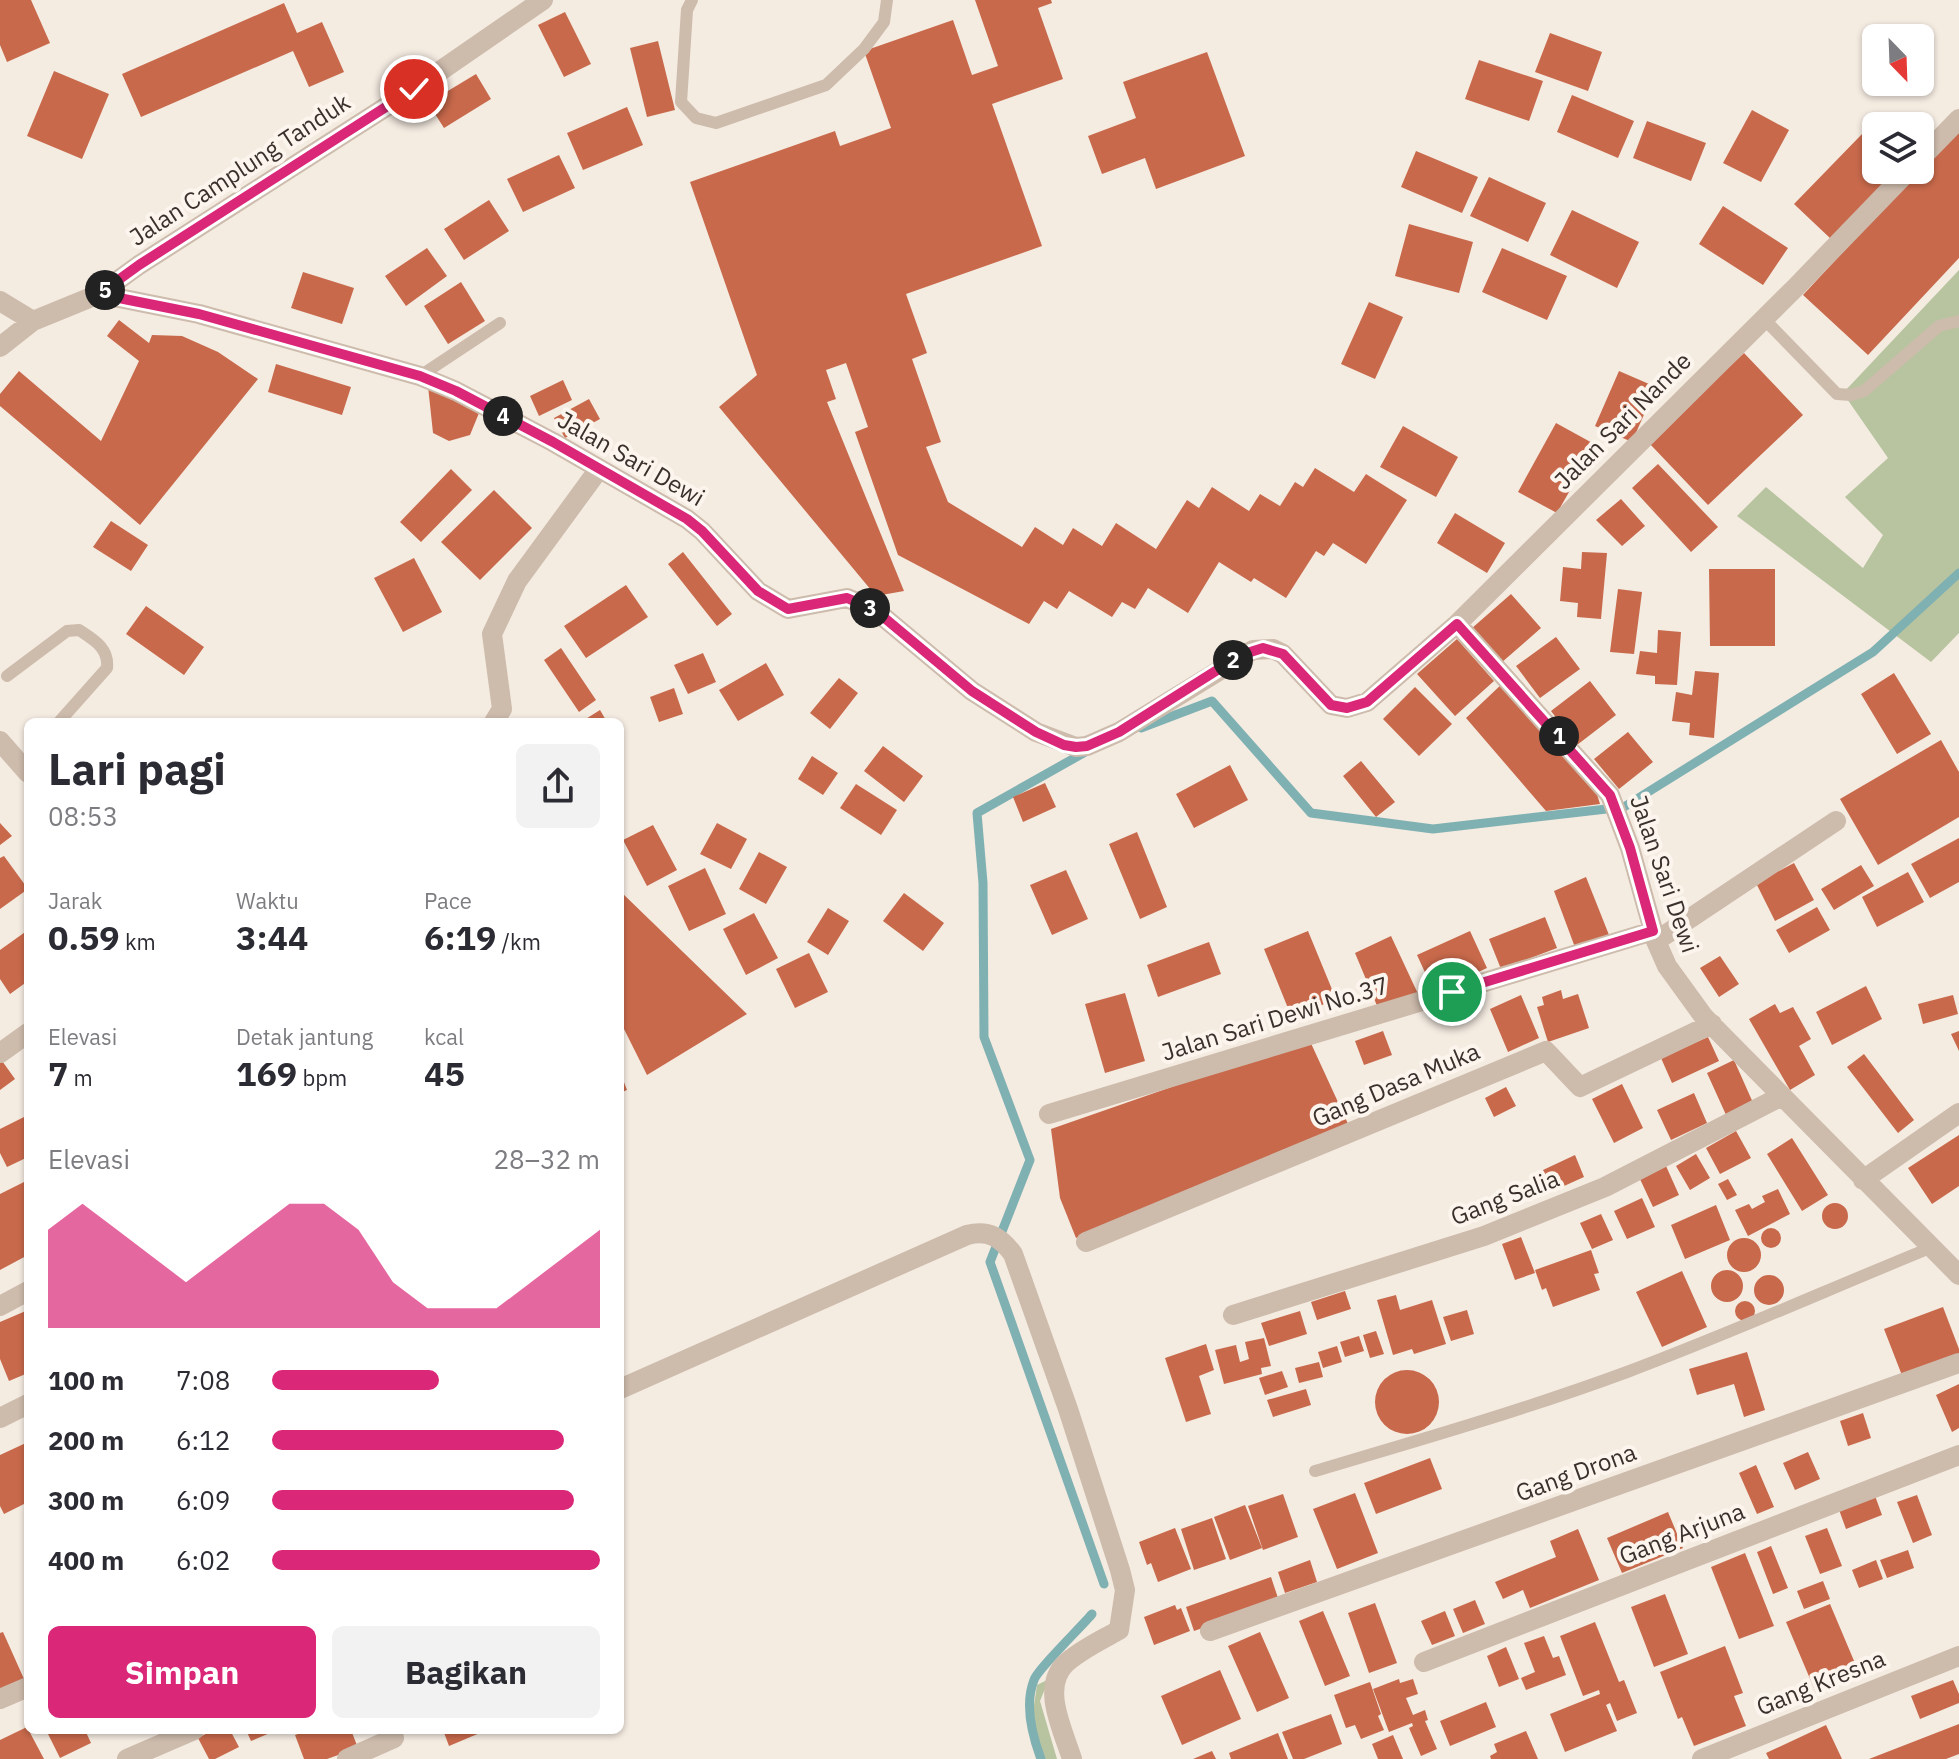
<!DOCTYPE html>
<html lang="id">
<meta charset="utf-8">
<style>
:root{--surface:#fff;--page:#f2f2f3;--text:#2b2b33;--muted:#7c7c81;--accent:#db2777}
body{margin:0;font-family:"IBM Plex Sans",sans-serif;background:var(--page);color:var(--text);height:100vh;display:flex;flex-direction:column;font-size:30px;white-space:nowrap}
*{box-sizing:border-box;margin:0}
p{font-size:26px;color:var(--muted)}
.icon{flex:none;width:44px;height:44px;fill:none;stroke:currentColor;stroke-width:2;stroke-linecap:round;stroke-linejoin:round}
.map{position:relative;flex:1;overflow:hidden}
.side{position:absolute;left:24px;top:718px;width:600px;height:1016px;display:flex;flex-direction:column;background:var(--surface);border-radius:12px;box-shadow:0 2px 6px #0004}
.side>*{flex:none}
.needle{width:52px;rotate:157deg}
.fabs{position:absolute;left:1862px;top:24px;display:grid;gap:16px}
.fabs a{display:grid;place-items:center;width:72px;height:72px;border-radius:12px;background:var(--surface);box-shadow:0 2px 6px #0004;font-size:40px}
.pin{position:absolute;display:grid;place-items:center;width:68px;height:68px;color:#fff;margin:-34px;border:4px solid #fff;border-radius:50%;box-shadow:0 2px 8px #0007}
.km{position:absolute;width:40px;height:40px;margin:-20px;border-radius:50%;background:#222;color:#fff;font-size:22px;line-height:40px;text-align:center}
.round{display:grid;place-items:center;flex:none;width:84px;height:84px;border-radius:12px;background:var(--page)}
.overview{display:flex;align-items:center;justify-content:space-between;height:136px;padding:0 24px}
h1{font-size:44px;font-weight:800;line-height:60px}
.metrics{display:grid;grid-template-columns:repeat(3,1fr);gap:12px;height:136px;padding:8px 24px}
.metrics div{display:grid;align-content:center}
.metrics b{font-size:34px;font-weight:800}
.metrics small{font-size:22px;font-weight:400}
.metrics p{font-size:22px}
.chart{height:224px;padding:16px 24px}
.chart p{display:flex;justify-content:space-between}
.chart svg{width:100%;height:144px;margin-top:8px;fill:var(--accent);opacity:.7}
.cta{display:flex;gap:16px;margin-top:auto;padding:16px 24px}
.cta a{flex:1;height:92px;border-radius:12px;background:var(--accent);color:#fff;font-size:32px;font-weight:800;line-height:92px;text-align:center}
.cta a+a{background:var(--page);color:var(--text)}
ul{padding:0 24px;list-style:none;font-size:26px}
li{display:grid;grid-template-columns:128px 96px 1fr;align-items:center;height:60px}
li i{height:20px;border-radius:10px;background:var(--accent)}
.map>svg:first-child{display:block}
.green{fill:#b8c4a0}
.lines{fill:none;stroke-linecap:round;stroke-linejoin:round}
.stream{stroke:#7fb0b2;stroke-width:9}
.building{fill:#c8694b}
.service{stroke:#cdbbac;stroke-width:12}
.minor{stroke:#cdbbac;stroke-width:20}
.route-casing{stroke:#fff;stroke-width:16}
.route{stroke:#db2777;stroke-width:10}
.labels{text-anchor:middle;stroke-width:8;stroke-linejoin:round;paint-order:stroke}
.street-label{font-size:24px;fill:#3b302b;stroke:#fbf5ee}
</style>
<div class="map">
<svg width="1959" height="1759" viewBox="0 0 1959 1759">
<rect width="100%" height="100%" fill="#f4ebe1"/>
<path class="green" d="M1959 270V633L1931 662 1737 516 1766 487 1863 568 1883 535 1845 497 1888 458 1843 393Z
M1049 1679 1040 1701 1057 1759H1040L1033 1712 1037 1685Z"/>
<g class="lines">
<path class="stream" d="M1141 728 1212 701 1311 813 1433 829 1624 807 1873 652 1959 573
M1087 751 977 813 983 883 984 1037 1030 1160 990 1262 1104 1584
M1041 1759C1032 1735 1024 1705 1034 1680 1037 1670 1082 1626 1092 1614"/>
</g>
<path class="building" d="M0 0H31L50 43 7 62 0 45Z
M975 0H1051L1052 3 1038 8 1063 79 992 104 1042 246 906 294 927 353 912 359 941 442 926 447 948 502 1022 547 1035 527 1063 545 1073 528 1102 546 1116 523 1156 549 1187 500 1199 508 1212 487 1249 511 1260 494 1280 506 1295 482 1303 487 1315 468 1354 492 1366 474 1407 500 1366 564 1333 543 1324 556 1316 551 1286 598 1254 578 1251 582 1219 562 1188 613 1148 588 1135 609 1122 602 1112 617 1069 591 1057 609 1044 601 1029 624 898 555 855 432 868 427 846 363 826 370 836 399 827 402 904 591 876 596 719 407 757 375 690 182 835 131 840 146 891 128 864 51 953 20 972 75 998 66Z
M284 3 297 33 322 22 344 72 309 87 293 51 141 117 122 74Z
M565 12 591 64 564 77 538 25Z
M1550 33 1602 52 1588 91 1535 72Z
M658 41 675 110 647 117 630 48Z
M1207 52 1245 156 1156 189 1145 158 1102 174 1088 136 1136 118 1123 82Z
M1479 60 1543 81 1529 121 1465 99Z
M54 71 109 94 82 159 27 136Z
M476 74 491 99 444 128 428 103Z
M1572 95 1634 121 1618 158 1557 132Z
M627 107 643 145 583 170 567 133Z
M1752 110 1789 130 1761 182 1723 163Z
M1647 121 1706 143 1691 181 1633 158Z
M1959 127V258L1868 355 1803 295Z
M1863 133 1876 146V170H1898L1831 239 1794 204Z
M1416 151 1478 177 1462 213 1401 187Z
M559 155 575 188 523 212 507 179Z
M1489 177 1546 203 1528 242 1470 216Z
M489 200 509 231 464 260 444 229Z
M1723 206 1788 248 1763 285 1699 244Z
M1572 210 1639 242 1617 288 1550 255Z
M1409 224 1473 242 1459 293 1395 276Z
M427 248 447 276 406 306 385 276Z
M1502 248 1567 276 1547 320 1482 292Z
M303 272 354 288 342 324 291 308Z
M461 282 485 321 448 344 424 306Z
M1369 302 1403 317 1375 379 1341 364Z
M119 320 149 343 152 335 182 336 218 352 258 379 140 525 0 406V394L19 371 101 441 139 361 107 336Z
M1744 353 1803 415 1708 505 1649 443Z
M276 364 351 387 342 415 268 392Z
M1619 371 1656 387 1632 442 1595 426Z
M563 380 572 400 539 416 530 396Z
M428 386 479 413 470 435 449 441 433 433Z
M589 399 600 419 565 438 554 418Z
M1556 423 1596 445 1557 513 1518 492Z
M1403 426 1458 457 1436 497 1380 467Z
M1658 464 1718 527 1691 552 1632 488Z
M451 469 472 490 421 542 400 522Z
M494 490 532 528 480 580 441 542Z
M1621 499 1645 526 1622 546 1596 520Z
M1455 513 1505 543 1487 573 1437 543Z
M111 521 148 545 131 571 93 547Z
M683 552 732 614 717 626 668 564Z
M1582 552 1607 553 1601 619 1577 617 1578 603 1560 601 1563 567 1581 569Z
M414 558 442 612 403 632 374 578Z
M1709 569H1775V646H1710Z
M626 585 648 617 586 658 564 626Z
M1618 589 1642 592 1634 654 1610 652Z
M1511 594 1541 628 1501 663 1471 629Z
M146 606 204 647 184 675 126 634Z
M1658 630 1681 632 1677 685 1655 684V676L1636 674 1640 651 1657 653Z
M1556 637 1580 669 1540 698 1516 666Z
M1457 639 1494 681 1455 716 1417 674Z
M561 648 596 700 579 712 544 660Z
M703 653 716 682 688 694 674 665Z
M766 663 784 695 738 721 719 690Z
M1695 671 1719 673 1714 738 1689 735 1690 723 1672 721 1676 692 1692 695Z
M1894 673 1931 734 1897 754 1861 694Z
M839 678 858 693 830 729 810 713Z
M1590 681 1616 715 1577 745 1551 711Z
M1504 682 1595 788 1600 804 1546 811 1466 718Z
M1415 687 1452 724 1419 756 1383 719Z
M674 688 683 714 659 722 650 697Z
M600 710 607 722H581Z
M1628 732 1653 762 1619 789 1594 759Z
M1941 740 1959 772V817L1878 865 1840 799Z
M883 746 923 776 904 802 864 771Z
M812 756 838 773 823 795 798 779Z
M1361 761 1395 802 1376 817 1343 776Z
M1230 765 1248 800 1194 828 1176 794Z
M1045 783 1056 807 1023 822 1013 797Z
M856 784 897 810 881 835 840 808Z
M0 823 12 836 0 845Z
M717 823 747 839 731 869 700 854Z
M653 825 677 870 647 886 623 840Z
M1137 832 1167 907 1140 919 1109 844Z
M1959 838V882L1930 898 1911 864Z
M759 852 787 867 766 904 739 889Z
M4 856 28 889 0 909V858Z
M1794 863 1814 900 1775 921 1756 883Z
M1861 865 1874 886 1834 910 1821 889Z
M705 868 726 914 689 931 668 886Z
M1066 870 1088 919 1052 935 1030 885Z
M1908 872 1924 902 1877 927 1862 897Z
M1586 877 1611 940 1576 950 1554 891Z
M620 891 747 1014 647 1075 620 1021Z
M904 893 944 923 923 951 883 921Z
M1817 907 1830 930 1789 953 1776 930Z
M828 908 849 921 828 955 807 942Z
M754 913 778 958 746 975 723 929Z
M1545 917 1557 948 1501 969 1489 939Z
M28 930V981L10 994 0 979V950Z
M1308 931 1336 999 1292 1018 1264 949Z
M1470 931 1487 968 1434 992 1417 955Z
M1391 936 1419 996 1378 1008 1355 953Z
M1209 942 1221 974 1158 997 1147 965Z
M809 953 828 992 795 1008 776 969Z
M1720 956 1739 984 1719 997 1700 968Z
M1866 986 1882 1019 1832 1045 1816 1012Z
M1561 990 1563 999 1578 994 1589 1028 1548 1042 1537 1007 1544 1005 1542 997Z
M1125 993 1145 1061 1105 1073 1085 1004Z
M1521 995 1539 1038 1508 1052 1490 1009Z
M1953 995 1958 1014 1923 1024 1918 1004Z
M1775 1004 1780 1013 1793 1007 1811 1039 1799 1046 1815 1075 1790 1090 1749 1019Z
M1383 1031 1392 1055 1364 1065 1355 1041Z
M1959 1031V1051L1951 1034Z
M1708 1037 1719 1061 1672 1083 1661 1058Z
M1309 1039 1349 1126 1076 1238 1060 1198 1051 1129Z
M1864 1054 1914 1120 1898 1133 1847 1067Z
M0 1058 15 1079 0 1090Z
M1734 1060 1754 1105 1727 1117 1707 1073Z
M620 1072 627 1090 620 1093Z
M1622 1084 1643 1128 1614 1143 1592 1099Z
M1506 1087 1516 1106 1494 1117 1485 1098Z
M1694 1093 1707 1123 1671 1140 1657 1110Z
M28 1115V1157L7 1167 0 1153V1129Z
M1736 1131 1751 1158 1720 1174 1706 1148Z
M1959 1135V1186L1932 1204 1908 1168Z
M1792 1138 1828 1195 1802 1211 1767 1154Z
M1696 1154 1710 1178 1690 1190 1676 1166Z
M1575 1155 1584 1177 1553 1191 1543 1170Z
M1666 1166 1679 1195 1653 1207 1640 1179Z
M1728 1179 1737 1195 1727 1200 1718 1184Z
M28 1180V1255L0 1270V1194Z
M1778 1189 1790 1214 1748 1236 1735 1210 1749 1204 1752 1209 1765 1202 1762 1196Z
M1642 1198 1655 1227 1627 1239 1614 1211Z
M1822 1216a13 13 0 1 1 26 0a13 13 0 1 1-26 0Z
M1716 1205 1730 1240 1685 1259 1671 1225Z
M1601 1214 1613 1240 1592 1249 1580 1223Z
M1761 1238a10 10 0 1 1 20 0a10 10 0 1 1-20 0Z
M1521 1237 1535 1273 1515 1280 1502 1244Z
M1727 1255a17 17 0 1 1 34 0a17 17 0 1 1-34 0Z
M1591 1250 1599 1273 1594 1274 1600 1290 1553 1307 1546 1288 1542 1290 1535 1270Z
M1711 1286a16 16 0 1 1 32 0a16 16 0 1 1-32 0Z
M1682 1271 1707 1327 1662 1347 1636 1292Z
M1754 1290a15 15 0 1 1 30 0a15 15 0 1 1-30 0Z
M1345 1291 1351 1309 1317 1320 1311 1302Z
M1396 1295 1400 1310 1432 1300 1446 1344 1414 1354 1412 1349 1393 1355 1377 1300Z
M1735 1311a10 10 0 1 1 20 0a10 10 0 1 1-20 0Z
M1943 1307 1959 1349V1358L1903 1378 1884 1329Z
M28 1310V1373L9 1381 0 1359V1322Z
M1467 1310 1474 1334 1451 1341 1443 1317Z
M1300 1311 1307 1334 1269 1346 1261 1323Z
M1376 1331 1384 1354 1370 1358 1363 1335Z
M1359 1336 1364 1351 1345 1357 1340 1342Z
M1264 1338 1271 1366 1261 1368 1262 1374 1224 1384 1215 1350 1236 1345 1240 1362 1249 1359 1245 1342Z
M1206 1344 1214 1370 1199 1376 1211 1414 1186 1422 1165 1358Z
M1337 1346 1342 1362 1323 1368 1318 1352Z
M1747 1352 1765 1410 1744 1417 1734 1384 1697 1395 1689 1369Z
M1319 1362 1323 1377 1299 1383 1295 1368Z
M1375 1402a32 32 0 1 1 64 0a32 32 0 1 1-64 0Z
M1282 1371 1288 1387 1265 1395 1259 1378Z
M1959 1384V1428L1952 1432 1936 1395Z
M1306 1389 1311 1405 1273 1417 1267 1400Z
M1863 1413 1871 1438 1848 1446 1840 1421Z
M28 1442V1502L4 1514 0 1506V1455Z
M1808 1452 1820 1479 1795 1490 1783 1463Z
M1430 1458 1442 1489 1376 1514 1364 1483Z
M1756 1465 1774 1507 1757 1514 1739 1473Z
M1355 1493 1378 1553 1337 1569 1313 1509Z
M1874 1493 1882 1515 1846 1529 1838 1507Z
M1283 1494 1298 1537 1263 1550 1248 1506Z
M1917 1495 1932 1535 1913 1543 1897 1502Z
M1245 1505 1262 1548 1230 1560 1214 1517Z
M1668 1512 1683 1548 1622 1573 1607 1538Z
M1212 1518 1226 1559 1194 1570 1181 1529Z
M1175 1528 1191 1569 1158 1582 1151 1563 1147 1565 1139 1542Z
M1827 1528 1842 1566 1820 1574 1805 1536Z
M1578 1529 1599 1580 1530 1608 1523 1590 1503 1599 1495 1582 1556 1557 1550 1541Z
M1771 1546 1788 1588 1773 1594 1757 1552Z
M1908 1550 1914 1568 1887 1578 1880 1560Z
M1745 1553 1774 1626 1739 1639 1711 1567Z
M1310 1560 1317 1582 1285 1593 1278 1572Z
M1876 1560 1883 1579 1859 1588 1852 1570Z
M1271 1577 1279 1601 1194 1631 1186 1607Z
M1823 1581 1830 1599 1804 1609 1797 1591Z
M1665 1594 1688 1654 1654 1667 1631 1607Z
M1475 1600 1485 1624 1463 1633 1453 1609Z
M1375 1603 1397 1663 1369 1673 1348 1613Z
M1830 1604 1860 1675 1816 1693 1786 1622Z
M1175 1605 1177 1610 1181 1608 1190 1631 1154 1645 1144 1617Z
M1323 1611 1350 1676 1325 1686 1299 1621Z
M1445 1611 1455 1636 1432 1645 1421 1621Z
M1595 1622 1619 1682 1624 1680 1637 1713 1617 1721 1610 1703 1606 1705 1617 1731 1565 1752 1550 1714 1600 1694 1599 1690 1583 1696 1560 1636Z
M3 1632 24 1679 0 1691V1633Z
M1260 1632 1289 1698 1257 1712 1228 1646Z
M1544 1636 1553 1658 1559 1656 1566 1675 1526 1690 1521 1678 1535 1672 1524 1643Z
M1725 1646 1743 1693 1734 1696 1746 1726 1694 1746 1682 1717 1678 1719 1660 1672Z
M1506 1647 1519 1679 1499 1687 1487 1656Z
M1220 1670 1241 1719 1182 1745 1161 1696Z
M1399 1679 1400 1683 1413 1679 1418 1694 1406 1698 1413 1715 1425 1710 1428 1720 1425 1721 1437 1749 1421 1756 1409 1728 1413 1726 1412 1723 1389 1732 1373 1689Z
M1953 1680 1959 1694V1703L1920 1719 1911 1696Z
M1370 1682 1381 1714 1378 1716 1384 1730 1361 1739 1355 1725 1346 1728 1334 1695Z
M1486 1702 1496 1727 1450 1746 1440 1721Z
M1331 1714 1342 1744 1304 1759H1293L1282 1732Z
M1959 1724V1754L1946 1759H1869Z
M1826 1725 1842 1759H1769L1766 1753Z
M27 1727 44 1759H0V1740Z
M46 1730H85L91 1743 60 1758Z
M213 1730H230L239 1747 215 1759H209L198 1738Z
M246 1730H277L251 1741Z
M309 1730H351L358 1748 327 1759H304L295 1735Z
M443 1730H487L449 1746Z
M1526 1731 1538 1759H1491L1490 1756 1497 1752 1494 1744Z
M1278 1733 1288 1759H1231L1229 1753Z
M1393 1735 1403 1759H1378L1372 1744Z
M1212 1751 1216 1759H1193Z"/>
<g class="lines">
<path class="service" d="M692 0 687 10 681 102 696 118 716 123 826 85 864 49 884 22 887 0
M1763 318 1837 394 1851 395 1864 391 1939 326 1959 321
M420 376 500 323
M7 676 67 631 79 630C94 640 109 648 107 668L59 722
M1315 1471C1420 1440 1524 1410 1627 1372 1729 1334 1829 1289 1930 1248"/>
<path class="minor" d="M1920 159 1959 119
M99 294 199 314 420 376 456 391 553 442 687 519 702 531 758 591 788 609 847 598 875 610 972 691 1036 732 1076 747 1087 746 1119 732 1253 650 1273 649 1283 654 1331 705 1347 708 1367 702 1457 624 1796 287 1909 170
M0 301 33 321
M0 347 33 321 99 294 139 265 414 89 543 0
M1457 624 1610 795 1630 848 1656 941 1667 966 1704 1017 1959 1275
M494 722 502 709 492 634 517 581 599 469
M0 741 28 773
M1656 941 1836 821
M0 1053 28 1033
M1049 1114 1653 931
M1863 1180 1959 1113
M1086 1242 1546 1051 1580 1087 1712 1024
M0 1306 28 1291
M1233 1315 1484 1236 1605 1187 1782 1096
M620 1389 967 1235C989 1229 1001 1238 1013 1254L1068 1409 1120 1570 1125 1590 1119 1630C1102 1640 1080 1650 1065 1664 1041 1688 1063 1730 1072 1759
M0 1418 28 1404
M1210 1631 1959 1363
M1424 1662 1959 1455
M0 1699 28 1687
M127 1759 194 1730
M347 1759 394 1738
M1702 1759 1959 1656"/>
</g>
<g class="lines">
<defs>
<path id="route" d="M414 89 139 265 99 294 199 314 420 376 456 391 553 442 687 519 702 531 758 591 788 609 847 598 875 610 972 691 1036 732 1064 745 1076 747 1087 746 1119 732 1241 655 1263 648 1283 654 1331 705 1347 708 1367 702 1457 624 1610 795 1630 848 1653 931 1452 992"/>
</defs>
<use href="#route" class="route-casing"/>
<use href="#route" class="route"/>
</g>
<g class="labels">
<g class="street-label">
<text transform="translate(240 170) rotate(-33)" y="8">Jalan Camplung Tanduk</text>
<text transform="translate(1623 421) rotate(-45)" y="8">Jalan Sari Nande</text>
<text transform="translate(631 459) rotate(30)" y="8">Jalan Sari Dewi</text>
<text transform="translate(1664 874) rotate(71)" y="8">Jalan Sari Dewi</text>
<text transform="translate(1275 1019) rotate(-17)" y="8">Jalan Sari Dewi No.37</text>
<text transform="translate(1396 1085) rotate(-23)" y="8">Gang Dasa Muka</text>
<text transform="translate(1505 1198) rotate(-21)" y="8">Gang Salia</text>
<text transform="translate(1576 1473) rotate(-20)" y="8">Gang Drona</text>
<text transform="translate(1682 1534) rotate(-21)" y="8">Gang Arjuna</text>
<text transform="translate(1821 1683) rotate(-22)" y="8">Gang Kresna</text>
</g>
</g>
</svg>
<div class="fabs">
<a><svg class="needle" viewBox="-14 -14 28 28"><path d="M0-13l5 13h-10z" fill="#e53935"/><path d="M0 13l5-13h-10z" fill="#7c7c81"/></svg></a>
<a><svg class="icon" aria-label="layers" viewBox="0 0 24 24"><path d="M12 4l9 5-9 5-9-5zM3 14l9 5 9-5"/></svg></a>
</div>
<div class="pin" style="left:1452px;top:992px;background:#1e9e55"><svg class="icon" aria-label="arrive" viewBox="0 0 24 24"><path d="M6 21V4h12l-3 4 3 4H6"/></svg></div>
<div class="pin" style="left:414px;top:89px;background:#d93025"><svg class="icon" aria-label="check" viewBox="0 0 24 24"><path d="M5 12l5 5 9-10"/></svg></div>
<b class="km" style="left:1559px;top:736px">1</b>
<b class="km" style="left:1233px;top:660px">2</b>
<b class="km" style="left:870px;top:608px">3</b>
<b class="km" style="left:503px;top:416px">4</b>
<b class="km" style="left:105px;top:290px">5</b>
<section class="side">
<div class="overview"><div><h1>Lari pagi</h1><p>08:53</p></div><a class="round"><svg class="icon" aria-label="share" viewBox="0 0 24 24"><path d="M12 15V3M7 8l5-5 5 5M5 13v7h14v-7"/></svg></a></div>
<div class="metrics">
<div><p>Jarak</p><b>0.59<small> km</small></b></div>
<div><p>Waktu</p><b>3:44</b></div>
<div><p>Pace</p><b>6:19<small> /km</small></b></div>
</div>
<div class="metrics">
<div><p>Elevasi</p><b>7<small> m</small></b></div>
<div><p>Detak jantung</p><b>169<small> bpm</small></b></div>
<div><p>kcal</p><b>45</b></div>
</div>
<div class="chart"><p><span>Elevasi</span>28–32 m</p>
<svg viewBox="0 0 160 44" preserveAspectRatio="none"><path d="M0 44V14L10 6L20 14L30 22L40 30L50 22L60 14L70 6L80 6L90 14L100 30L110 38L120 38L130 38L140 30L150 22L160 14V44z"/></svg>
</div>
<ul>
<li><b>100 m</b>7:08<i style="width:51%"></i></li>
<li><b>200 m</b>6:12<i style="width:89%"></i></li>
<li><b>300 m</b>6:09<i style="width:92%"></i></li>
<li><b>400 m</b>6:02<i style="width:100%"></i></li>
</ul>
<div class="cta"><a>Simpan</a><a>Bagikan</a></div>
</section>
</div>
